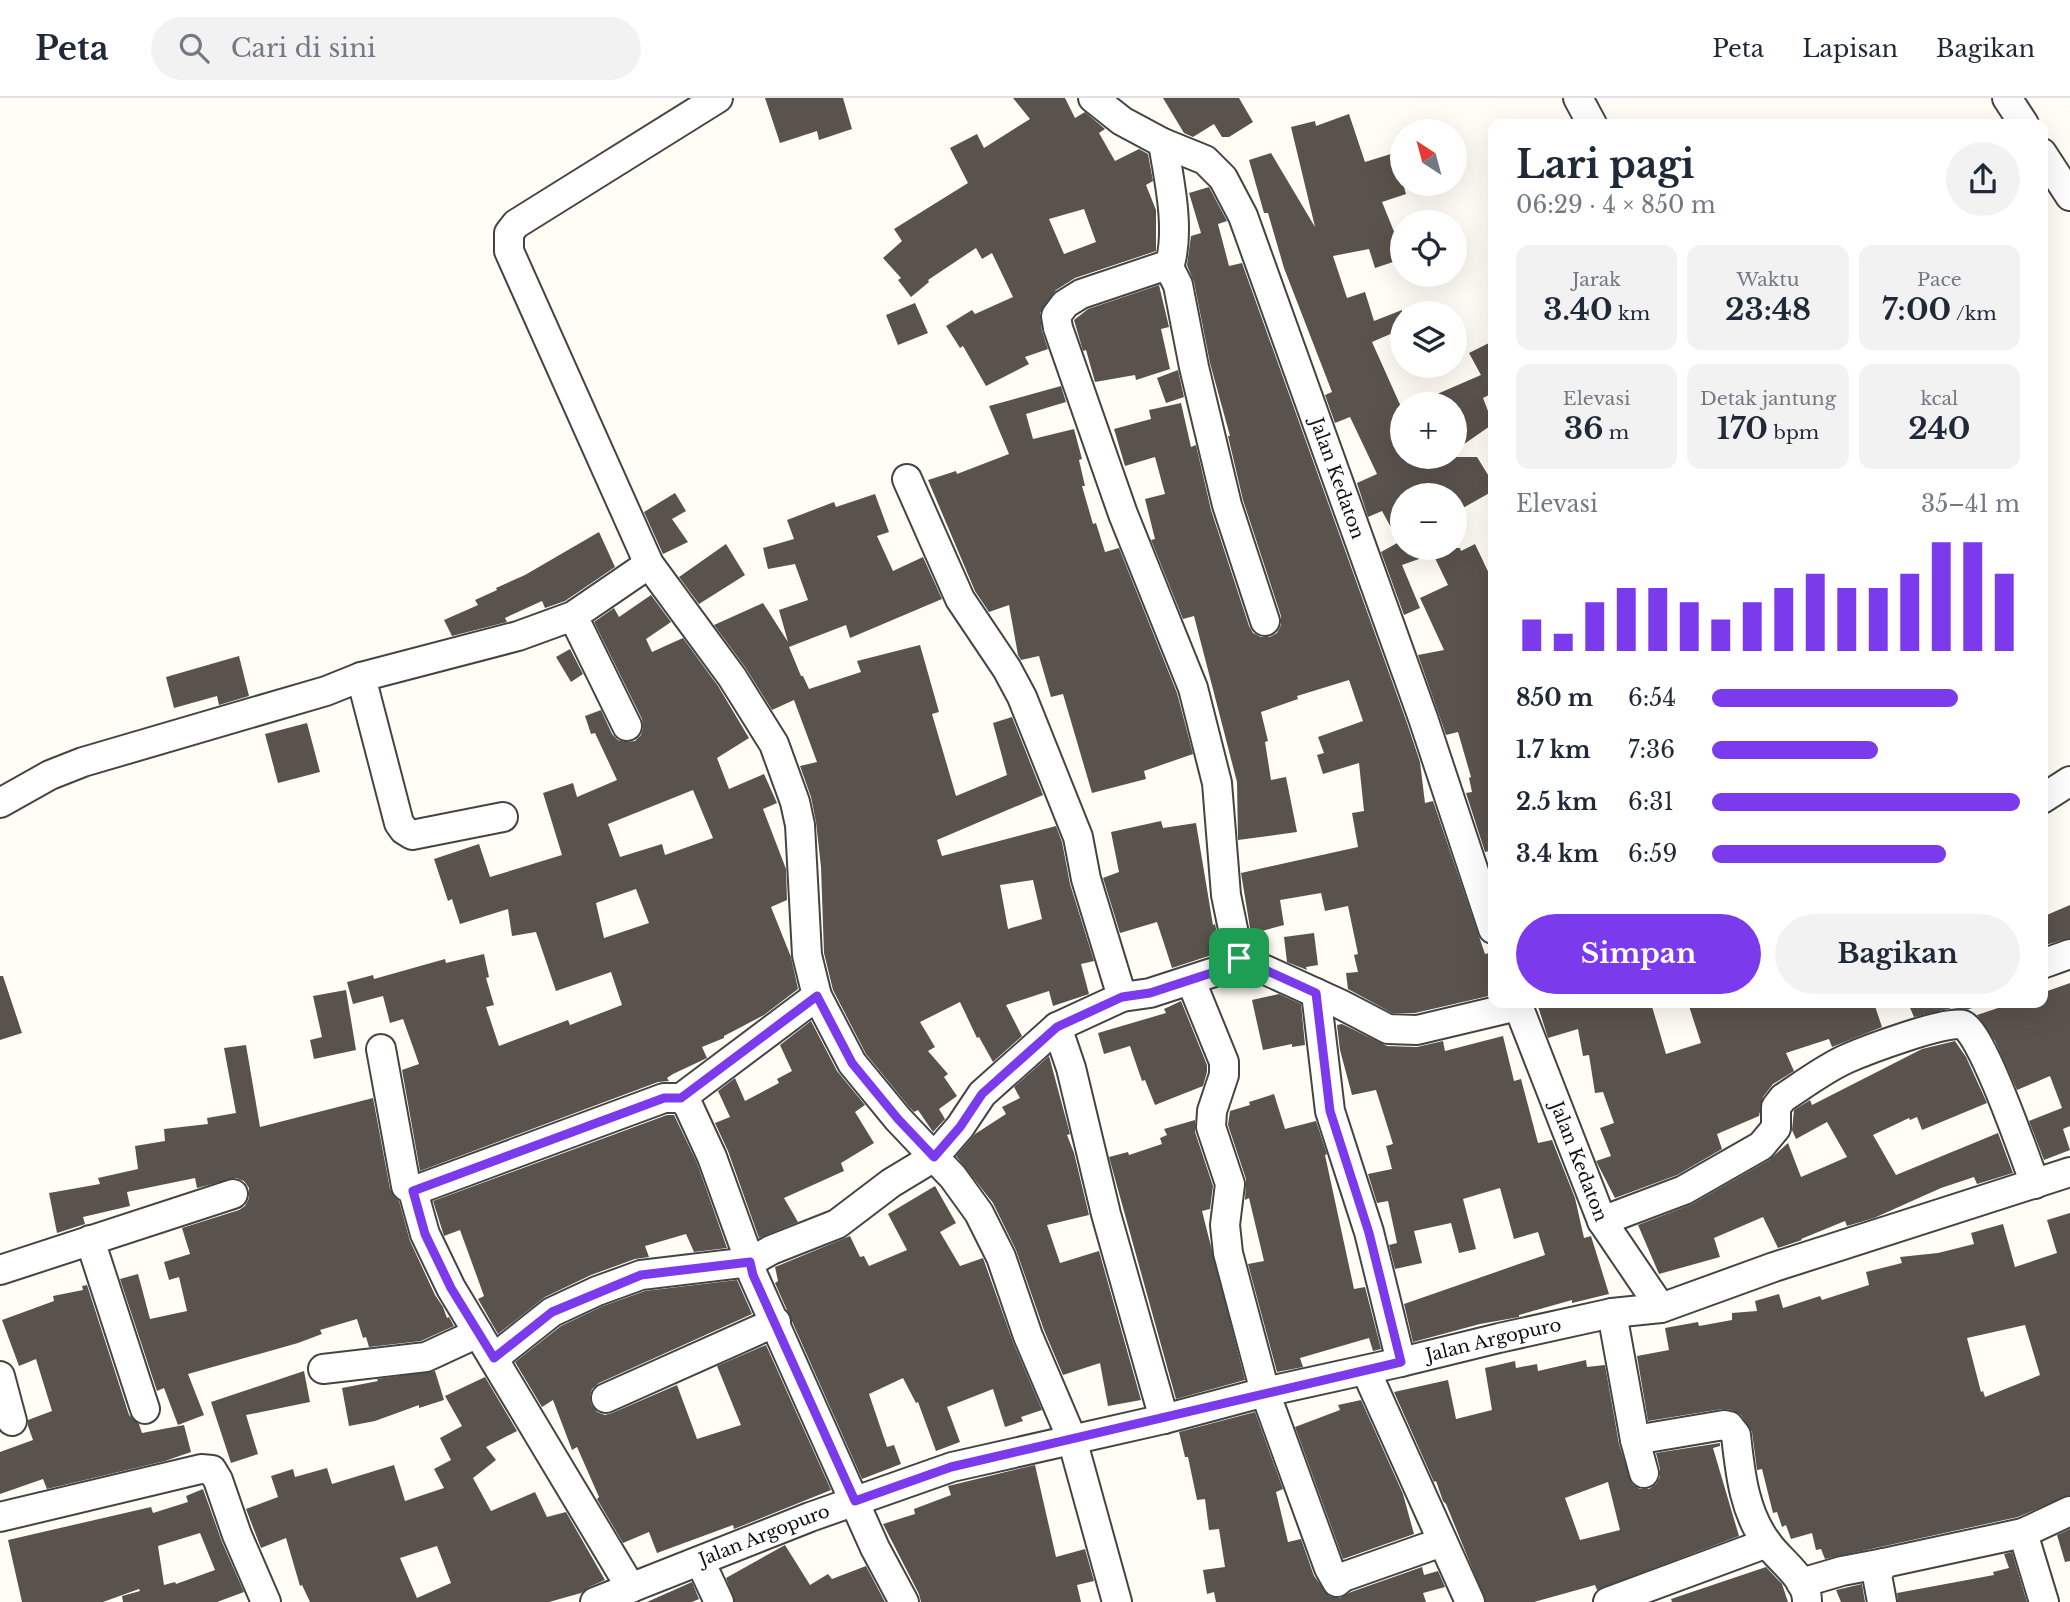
<!DOCTYPE html>
<html lang="id">
<meta charset="utf-8">
<style>
:root{--surface:#fff;--page:#f2f2f3;--text:#1f2937;--muted:#747a83;--line:#e0e1e3;--accent:#7c3aed}
body{margin:0;font-family:"Libre Baskerville",serif;background:var(--page);color:var(--text);height:100vh;display:flex;flex-direction:column;font-size:26px;white-space:nowrap}
*{box-sizing:border-box;margin:0}
p{font-size:23px;color:var(--muted)}
.icon{flex:none;width:38px;height:38px;fill:none;stroke:currentColor;stroke-width:2;stroke-linecap:round;stroke-linejoin:round}
.map{position:relative;flex:1;overflow:hidden}
.details{position:absolute;left:1488px;top:21px;width:560px;height:889px;display:flex;flex-direction:column;background:var(--surface);border-radius:14px;box-shadow:0 7px 28px #0002}
.details>*{flex:none}
.needle{width:46px;rotate:324deg}
.buttons{position:absolute;left:1390px;top:21px;display:grid;gap:14px}
.buttons a{display:grid;place-items:center;width:77px;height:77px;border-radius:50%;background:var(--surface);box-shadow:0 7px 28px #0002;font-size:35px}
.pin{position:absolute;display:grid;place-items:center;width:60px;height:60px;color:#fff;margin:-30px;border-radius:14px;box-shadow:0 4px 10px #0006}
.round{display:grid;place-items:center;flex:none;width:74px;height:74px;border-radius:37px;background:var(--page)}
.headline{display:flex;align-items:center;justify-content:space-between;height:119px;padding:0 28px}
h1{font-size:38px;font-weight:800;line-height:52px}
.metrics{display:grid;grid-template-columns:repeat(3,1fr);gap:10px;height:119px;padding:7px 28px}
.metrics div{display:grid;align-content:center;border-radius:14px;background:var(--page);text-align:center}
.metrics b{font-size:30px;font-weight:800}
.metrics small{font-size:19px;font-weight:400}
.metrics p{font-size:19px}
.chart{height:196px;padding:14px 28px}
.chart p{display:flex;justify-content:space-between}
.chart svg{width:100%;height:126px;margin-top:7px;stroke:var(--accent);stroke-width:6}
.button{display:flex;gap:14px;margin-top:auto;padding:14px 28px}
.button a{flex:1;height:80px;border-radius:42px;background:var(--accent);color:#fff;font-size:28px;font-weight:800;line-height:80px;text-align:center}
.button a+a{background:var(--page);color:var(--text)}
ul{padding:0 28px;list-style:none;font-size:23px}
li{display:grid;grid-template-columns:112px 84px 1fr;align-items:center;height:52px}
li i{height:18px;border-radius:9px;background:var(--accent)}
header{display:flex;align-items:center;gap:42px;box-sizing:border-box;height:98px;padding:0 35px;background:var(--surface);border-bottom:2px solid var(--line)}
header strong{font-size:33px}
nav{display:flex;gap:38px;margin-inline-start:auto;font-size:24px}
.search{width:490px;height:63px;background:var(--page);display:flex;align-items:center;gap:18px;box-sizing:border-box;padding:0 24px;border-radius:38px;color:var(--muted);font-size:26px}
.map>svg:first-child{display:block}
.building{fill:#5a524d;fill-rule:evenodd}
.lines{fill:none;stroke-linecap:round;stroke-linejoin:round}
.minor-casing{stroke:#444;stroke-width:32}
.minor{stroke:#fff;stroke-width:28}
.route-casing{stroke:#fff;stroke-width:14}
.route{stroke:#7c3aed;stroke-width:9}
.labels{text-anchor:middle;stroke-width:7;stroke-linejoin:round;paint-order:stroke}
.street-label{font-size:18px;fill:#111;stroke:#fff}
</style>
<header>
<strong>Peta</strong>
<div class="search"><svg class="icon" aria-label="search" viewBox="0 0 24 24"><circle cx="10" cy="10" r="6"/><path d="M15 15l6 6"/></svg>Cari di sini</div>
<nav><a>Peta</a><a>Lapisan</a><a>Bagikan</a></nav>
</header>
<div class="map">
<svg width="2070" height="1504" viewBox="0 0 2070 1504">
<rect width="100%" height="100%" fill="#fffdf5"/>
<path class="building" d="M765 0H843L852 31 819 42 817 33 780 45Z
M1013 0H1065L1075 20 1085 14 1105 31 1099 35 1115 63 1139 51 1148 56 1153 83 1146 87 1156 112V153L1075 180 1056 192 1040 215 1042 233 1048 251 1025 259 1029 266 986 288 963 248 960 250 946 228 972 212 975 216 1013 199 992 155 982 161 976 150 928 182 929 184 911 199 898 182 901 180 883 160 902 143 894 131 968 85 950 50 977 36 984 50 1030 21ZM1084 111 1096 144 1064 156 1049 121Z
M1163 0H1239L1253 24 1229 39H1222L1214 26 1193 39 1184 35Z
M1349 16 1365 64 1394 55 1406 96 1382 104 1395 136 1402 134V161L1375 170 1369 151 1333 158 1347 200 1365 194 1374 223 1402 212V231L1372 244 1402 311V359H1477L1493 385V393L1454 415V397H1402V450H1460L1461 453 1475 446 1493 484V752L1485 754 1466 695 1472 694 1469 680 1471 679 1458 634 1446 637 1418 557 1444 552 1420 500 1448 487 1433 456 1402 467 1420 510 1404 517 1381 454 1399 444 1382 413 1368 419 1357 385 1377 376 1350 319 1335 325 1325 297 1332 294 1284 170 1268 115H1264L1249 62 1271 55 1315 129 1291 29 1315 23 1316 28Z
M1209 89 1227 123 1218 126 1229 168 1242 165 1407 625 1420 664 1425 705 1433 703 1485 856 1493 854V897L1415 915H1392L1348 891 1346 875 1358 874 1354 857 1358 856 1348 808 1325 813 1321 795 1280 802 1284 827 1251 836 1241 775 1358 749 1352 715 1364 713 1359 665 1323 676 1317 657 1324 655 1318 639 1363 623 1349 582 1297 598 1298 601 1261 614 1268 643 1265 644 1271 682 1286 679 1297 734 1238 742 1237 684 1194 518 1183 521 1151 442 1155 441 1145 401 1165 396 1155 359 1125 368 1114 331 1151 321 1149 312 1181 305 1191 349 1196 347 1211 412 1249 528 1253 535 1261 539H1270L1277 535 1281 527V518L1243 402 1228 338H1230L1210 265 1194 184 1187 167 1191 138 1201 135 1189 95Z
M1159 187 1169 229 1161 231 1170 271 1136 282 1135 277 1095 284 1086 252 1083 253 1074 222 1088 211Z
M915 205 928 235 898 247 886 217Z
M1493 243V301L1491 296 1483 300 1493 326 1454 353V306H1414L1481 277 1469 255Z
M1178 272 1184 299 1166 305 1157 280Z
M1061 288 1066 304 1026 316 1033 341 1074 331 1082 361 1079 362 1085 388H1082L1093 426 1096 425 1105 454 1119 450 1177 595 1193 656 1144 673 1146 681 1092 695 1063 596 1051 599 1039 558 1021 562 1018 557 1009 507 989 514 975 493 928 382 956 373 957 376 1009 356 989 308Z
M675 395 686 413 672 421 688 444 663 456 644 414Z
M875 396 889 434 877 438 893 473 923 459 942 501 850 540 846 527 789 549 801 578H803L809 591 861 574 857 563 920 547 939 614 932 616 956 698 1007 677 993 625 1012 619 1043 697 937 742 942 758 1056 728 1062 744 1070 786 1094 863 1081 866 1089 896 1053 908 1049 893 1006 907 1022 938 993 964 979 939 977 940 960 904 920 924 935 949 928 953 948 976 944 979 957 998 939 1011 945 1021 933 1034 918 1012 914 1014 910 1010 866 956 833 892 824 855 821 769 816 724 811 699 800 668 817 664 794 602 772 612 745 569 714 527 763 505 788 544 779 512 808 502 795 466 768 471 763 450 794 441 787 422 834 404 836 409ZM1033 782 1042 821 1008 831 1000 787Z
M599 434 615 469 565 503 545 510 542 503 505 520 507 524 452 538 444 522 478 507 475 502 497 492 496 490 525 477Z
M726 446 745 477 699 506 679 479Z
M651 497 671 524 646 541 652 554 683 540 718 588 749 640 717 660 729 691 764 676 777 705 763 711 786 771 787 802 771 809 791 859 798 891 764 917 724 938V940L702 949 707 960 673 976 667 980 669 983 658 984 420 1073 402 972 419 966 403 921 390 925 383 898 353 906 347 884 373 877 374 881 445 861 446 865 484 856 489 879 486 880 494 907 486 909 499 948 568 922 570 927 622 907 611 874 556 893 536 834 512 838 508 811 460 826 452 801 448 803 434 761 479 746 490 779 562 757 543 695 573 685 577 699 617 682 595 635 591 636 585 618 601 612 612 636 618 642 625 644 635 643 641 637 643 630 642 621 594 524 614 510 619 519ZM693 692 713 740 665 757 662 746 620 759 608 726ZM636 791 649 825 604 840 596 805Z
M570 551 583 576 571 584 556 559Z
M239 558 249 598 219 607 217 598 174 610 166 579Z
M307 625 320 674 278 685 265 636Z
M1161 723 1163 730 1196 725 1213 827 1215 826 1221 854 1172 870 1157 824 1120 835 1103 780 1119 774 1111 734Z
M2070 807V840L2042 848V819Z
M1314 835 1318 867 1306 869 1307 872 1287 864 1284 839Z
M0 878H3L22 935 0 942Z
M2070 885V1028L2063 1031 2070 1052 2044 1062 2029 1023 2062 1010 2050 978 2017 992 1995 943 1977 917 2013 905H2042V895Z
M346 892 356 952 314 961 310 942 322 939 313 898Z
M1279 896 1301 906 1305 947 1292 949V946L1263 952 1252 902Z
M1181 903 1207 967V974L1203 988 1155 1007 1145 982 1142 983 1130 948 1104 956 1098 935 1166 915 1164 911Z
M1537 905H1651L1666 956 1701 945 1688 905H1874L1882 929 1832 949 1829 941 1786 955 1794 973 1773 986 1763 999 1759 1018 1717 1036 1722 1051 1677 1077 1615 1100 1596 1063 1611 1058 1600 1030 1614 1025 1603 994 1595 995 1589 957 1583 958 1578 931 1548 940Z
M1908 905H1980V907L1967 912 1952 910 1914 919Z
M811 923 837 973 865 1007 855 1014 874 1045 841 1065 844 1073 784 1100 798 1124 759 1140 728 1053 715 1025 730 1019 718 993 735 980 745 1003 779 985 777 981 792 973 780 947Z
M1342 926 1387 948 1417 949 1443 943 1445 953 1503 938 1514 983 1521 981 1538 1045 1552 1042 1575 1100 1584 1140 1591 1138 1609 1196 1572 1205V1202L1519 1217V1219L1480 1226 1413 1244 1404 1206 1545 1157 1538 1134 1514 1141 1500 1090 1463 1101 1476 1151 1459 1155 1451 1125 1414 1133 1422 1165 1395 1171 1389 1147 1397 1145 1388 1103 1377 1105 1368 1076 1392 1071 1386 1048 1393 1046 1376 992 1352 997 1340 952 1337 927Z
M1955 943 1966 959 1987 1005 1922 1032 1917 1019 1910 1022 1909 1020 1873 1037 1896 1077 1998 1035 2013 1075 1977 1086 1974 1079 1941 1090 1874 1120 1847 1128 1845 1123 1801 1141 1802 1142 1778 1150 1763 1119 1714 1140 1720 1159 1659 1176 1638 1127 1692 1106 1769 1062 1788 1045 1801 1079 1847 1059 1827 1024 1796 1041 1792 1032 1794 1012 1810 1002 1812 1007 1922 951Z
M246 947 260 1029 373 1000 390 1091 399 1103 410 1143 435 1197 443 1209 447 1220 449 1219 454 1228 421 1243 369 1249 366 1239 363 1240 357 1221 320 1232 322 1236 298 1245 188 1276 204 1317 178 1327 164 1290 157 1293 120 1181 138 1176 150 1221 187 1213 179 1179 169 1182 164 1164 190 1156 182 1130 239 1112 245 1108 249 1100V1090L244 1083 236 1080 197 1090 195 1080 127 1094 130 1108 83 1119 85 1126 57 1135 49 1095 100 1086 98 1080 138 1071 135 1048 165 1043 164 1031 208 1026 207 1020 236 1015 224 950Z
M1049 958 1070 1036 1067 1037 1074 1055 1089 1117 1047 1127 1060 1165 1099 1153 1141 1302 1108 1308 1100 1265 1063 1277 1044 1232 1016 1152 993 1105 956 1058 975 1036 1006 1016 1002 1009 1020 1000 1014 989Z
M1274 996 1285 1031 1316 1023 1327 1056 1325 1057 1354 1191 1365 1189 1381 1251 1373 1253 1369 1240 1300 1260 1303 1269 1277 1274 1248 1166 1264 1163 1249 1100 1245 1102 1246 1081 1228 1027 1230 1013 1250 1007 1249 1004Z
M667 1017H674L697 1065 727 1150 694 1154 686 1136 645 1148 649 1159 635 1161 591 1177 545 1199 498 1236 478 1201 484 1198 460 1132 444 1138 433 1103Z
M1195 1022V1034L1213 1088 1210 1111 1202 1113 1245 1282 1176 1301 1109 1059 1128 1054 1129 1057 1162 1046 1160 1040 1167 1037 1164 1031Z
M935 1088 956 1125 940 1134 960 1168 983 1160 1013 1244 1042 1312 1021 1319 1023 1323 1005 1329 993 1291 947 1309 960 1344 936 1353 918 1304 916 1305 903 1280 869 1296 887 1349 894 1347 901 1366 862 1381 775 1185 778 1183 775 1169 850 1138 860 1159 864 1158 869 1168 907 1152 888 1116Z
M2070 1115V1397L2018 1419 1825 1461 1821 1451 1816 1452 1812 1435 1791 1441 1786 1427 1782 1429 1777 1414 1773 1415 1762 1371 1757 1372 1752 1334 1741 1317 1732 1312 1722 1311 1648 1323 1637 1258 1669 1252 1665 1230 1698 1224 1699 1228 1732 1222V1215L1757 1213 1755 1203 1779 1196 1783 1210 1820 1198 1822 1202 1869 1187 1866 1174 1902 1165 1900 1159 1938 1155 1974 1146 1971 1135 2003 1126 2015 1169 2057 1155 2047 1122ZM2025 1227 2040 1277 1985 1299 1983 1293 1981 1294 1967 1240Z
M737 1182 752 1216 599 1285 592 1291 590 1298 591 1306 597 1314 605 1317 612 1315 677 1287 697 1341 741 1327 717 1268 766 1247 831 1392 734 1431 733 1427 657 1455 649 1434 623 1445 597 1401 599 1399 577 1349 572 1352 553 1302 542 1309 515 1264 561 1228 603 1208 645 1193Z
M87 1187 129 1317 139 1326 142 1335 184 1327 191 1354 165 1363 47 1391 43 1381 0 1396V1354L33 1342 28 1328V1322L52 1313 36 1261 19 1268 2 1222 54 1203 53 1198 83 1192 82 1188Z
M1586 1262 1587 1269 1605 1267 1619 1346 1632 1386 1640 1391H1649L1656 1386 1660 1379V1371L1656 1355 1720 1345V1348L1713 1350 1739 1438 1597 1492 1595 1487 1534 1504H1486L1446 1406 1443 1403 1436 1383 1434 1384 1394 1294 1448 1282 1456 1321 1492 1312 1485 1270 1515 1263 1516 1270 1537 1266 1538 1273ZM1608 1384 1620 1432 1580 1442 1565 1400Z
M304 1273 310 1304 246 1317 258 1356 231 1365 211 1304Z
M435 1273 444 1302 419 1310V1307L375 1323 349 1328 342 1290 378 1283 377 1281Z
M485 1279 517 1333 486 1349 496 1362 473 1380 491 1413 535 1394 547 1419 566 1414 605 1482 589 1489 581 1495 549 1504H310L302 1487 300 1488 286 1440 261 1450 246 1411 278 1399 271 1378 293 1371 295 1379 327 1370 332 1386 394 1367 405 1403 444 1390 434 1371 451 1362 440 1340 462 1328 445 1298ZM437 1448 451 1485 417 1500 400 1460Z
M1361 1302 1403 1396 1414 1436 1343 1461 1295 1329 1340 1312 1338 1307Z
M1255 1314 1283 1391 1276 1394 1288 1444 1301 1441 1314 1478 1329 1498 1340 1500 1351 1494 1422 1469 1424 1477 1438 1473 1445 1489 1423 1495 1426 1504H1216L1214 1494 1207 1496 1203 1472 1225 1469 1219 1431 1209 1432 1205 1401 1197 1402 1188 1359H1185L1179 1334Z
M1035 1367 1056 1459 1085 1451 1094 1483 1077 1487 1081 1504H921L919 1496 883 1426 915 1416 914 1411 951 1397 948 1388Z
M203 1391 222 1444 244 1494 217 1504H123L122 1498 140 1493 139 1491 103 1504H22L8 1442 151 1409 153 1415 188 1404 186 1398ZM200 1435 215 1472 176 1486 175 1484 164 1487 158 1448Z
M2070 1431V1463L2065 1464 2057 1437Z
M785 1447 810 1487 828 1476 832 1481 866 1468 885 1504H735L726 1480Z
M2012 1454 2027 1504H1898L1897 1495 1994 1477 1993 1474 2009 1470 2004 1456Z
M1766 1469 1782 1486 1788 1504H1672L1671 1501Z
M692 1484 699 1501 692 1504H647Z
M1862 1486 1865 1504H1841L1836 1492Z"/>
<g class="lines">
<defs>
<g id="minor">
<path d="M718 0 516 126 509 135V153L649 466 732 579 774 646 795 704 800 727 807 857 817 898 852 965 898 1021 953 1079 979 1115 1001 1159 1028 1238 1072 1341 1117 1504"/>
<path id="s1" d="M1093 0 1122 23 1163 45 1205 62 1223 80 1243 118 1423 620 1493 831"/>
<path d="M1578 0 1592 26"/>
<path d="M2007 0 2024 26"/>
<path d="M2042 55 2070 98"/>
<path d="M1164 170 1172 175 1178 187 1194 269 1227 407 1265 523"/>
<path d="M907 381 960 501 1007 571 1022 599 1078 739 1086 781 1122 899"/>
<path d="M573 518 627 628"/>
<path d="M361 579 399 725 404 732 412 737 503 719"/>
<path d="M2042 701 2070 683"/>
<path d="M0 705 50 677 83 664 326 593 361 579 518 538 573 518 649 466"/>
<path d="M1239 860 1340 906 1388 931 1417 932 1518 908"/>
<path d="M2042 866 2070 856"/>
<path d="M1191 883 1224 964V977L1212 1013 1211 1029 1230 1086 1225 1127 1228 1155 1265 1294 1329 1470 1337 1484 1343 1479 1442 1444"/>
<path d="M1316 895 1330 1013 1369 1134 1401 1264"/>
<path id="s2" d="M1517 905 1602 1123 1661 1210"/>
<path d="M1057 929 1071 970 1106 1116 1164 1321"/>
<path d="M381 951 406 1088 413 1093 425 1136 451 1190 631 1490"/>
<path d="M681 1000 817 898"/>
<path d="M413 1093 664 1000H681L688 1007 712 1059 750 1164 641 1177 597 1193 552 1214 494 1260"/>
<path d="M1602 1123 1684 1092 1761 1048 1776 1030V1009L1783 1000C1803 987 1824 971 1846 961 1864 953 1948 921 1963 927 1982 934 2026 1062 2035 1086"/>
<path d="M90 1142 145 1311"/>
<path d="M0 1172 233 1096"/>
<path d="M1612 1215 1635 1342 1644 1375"/>
<path d="M323 1271 426 1259 478 1235"/>
<path d="M1366 1273 1470 1504"/>
<path d="M0 1278 12 1323"/>
<path d="M606 1300 776 1224"/>
<path d="M1635 1342 1724 1327 1729 1328 1736 1337C1740 1374 1744 1415 1768 1446 1780 1463 1808 1481 1807 1504"/>
<path d="M0 1419 201 1371 212 1372 218 1382 237 1437 266 1504"/>
<path d="M2023 1435 2044 1504"/>
<path d="M700 1463 719 1504"/>
<path d="M1801 1485 1842 1473 1884 1465"/>
<path id="s3" d="M595 1504 810 1419 952 1369 1164 1321 1265 1294 1401 1264 1499 1240 1612 1215 1661 1210 1774 1169 2070 1074"/>
<path d="M904 1504 875 1450 753 1177 750 1164 771 1152 837 1126 891 1085 934 1059 960 1029 982 996 1057 929 1122 899 1150 895 1236 867 1239 860 1226 797 1217 685 1193 590 1123 416 1058 230 1056 218 1065 206 1081 196 1170 166C1180 130 1169 81 1163 45"/>
<path d="M1608 1504 1767 1445"/>
<path d="M1882 1504 1877 1477 1884 1465 2023 1435 2070 1413"/>
</g>
</defs>
<use href="#minor" class="minor-casing"/>
<use href="#minor" class="minor"/>
</g>
<g class="lines">
<defs>
<path id="route" d="M1239 860 1316 895 1330 1013 1369 1135 1401 1264 951 1369 855 1403 753 1177 750 1164 641 1177 552 1214 494 1260 451 1190 425 1136 413 1093 664 1000H681L817 898 852 965 898 1021 934 1059 960 1029 982 996 1057 929 1122 899 1150 895 1236 867Z"/>
</defs>
<use href="#route" class="route-casing"/>
<use href="#route" class="route"/>
</g>
<g class="labels">
<g class="street-label">
<text dy="6" stroke="none"><textPath href="#s1" startOffset="476">Jalan Kedaton</textPath></text>
<text dy="6" stroke="none"><textPath href="#s2" startOffset="170">Jalan Kedaton</textPath></text>
<text dy="6" stroke="none"><textPath href="#s3" startOffset="938">Jalan Argopuro</textPath></text>
<text dy="6" stroke="none"><textPath href="#s3" startOffset="182">Jalan Argopuro</textPath></text>
</g>
</g>
</svg>
<div class="buttons">
<a><svg class="needle" viewBox="-14 -14 28 28"><path d="M0-13l5 13h-10z" fill="#e53935"/><path d="M0 13l5-13h-10z" fill="#747a83"/></svg></a>
<a><svg class="icon" aria-label="locate" viewBox="0 0 24 24"><circle cx="12" cy="12" r="6"/><path d="M12 2v4M12 18v4M2 12h4M18 12h4"/></svg></a>
<a><svg class="icon" aria-label="layers" viewBox="0 0 24 24"><path d="M12 4l9 5-9 5-9-5zM3 14l9 5 9-5"/></svg></a>
<a>+</a>
<a>−</a>
</div>
<div class="pin" style="left:1239px;top:860px;background:#1e9e55"><svg class="icon" aria-label="arrive" viewBox="0 0 24 24"><path d="M6 21V4h12l-3 4 3 4H6"/></svg></div>
<section class="details">
<div class="headline"><div><h1>Lari pagi</h1><p>06:29 · 4 × 850 m</p></div><a class="round"><svg class="icon" aria-label="share" viewBox="0 0 24 24"><path d="M12 15V3M7 8l5-5 5 5M5 13v7h14v-7"/></svg></a></div>
<div class="metrics">
<div><p>Jarak</p><b>3.40<small> km</small></b></div>
<div><p>Waktu</p><b>23:48</b></div>
<div><p>Pace</p><b>7:00<small> /km</small></b></div>
</div>
<div class="metrics">
<div><p>Elevasi</p><b>36<small> m</small></b></div>
<div><p>Detak jantung</p><b>170<small> bpm</small></b></div>
<div><p>kcal</p><b>240</b></div>
</div>
<div class="chart"><p><span>Elevasi</span>35–41 m</p>
<svg viewBox="0 0 160 44" preserveAspectRatio="none"><path d="M5 44V33M15 44V38M25 44V27M35 44V22M45 44V22M55 44V27M65 44V33M75 44V27M85 44V22M95 44V17M105 44V22M115 44V22M125 44V17M135 44V6M145 44V6M155 44V17"/></svg>
</div>
<ul>
<li><b>850 m</b>6:54<i style="width:80%"></i></li>
<li><b>1.7 km</b>7:36<i style="width:54%"></i></li>
<li><b>2.5 km</b>6:31<i style="width:100%"></i></li>
<li><b>3.4 km</b>6:59<i style="width:76%"></i></li>
</ul>
<div class="button"><a>Simpan</a><a>Bagikan</a></div>
</section>
</div>
